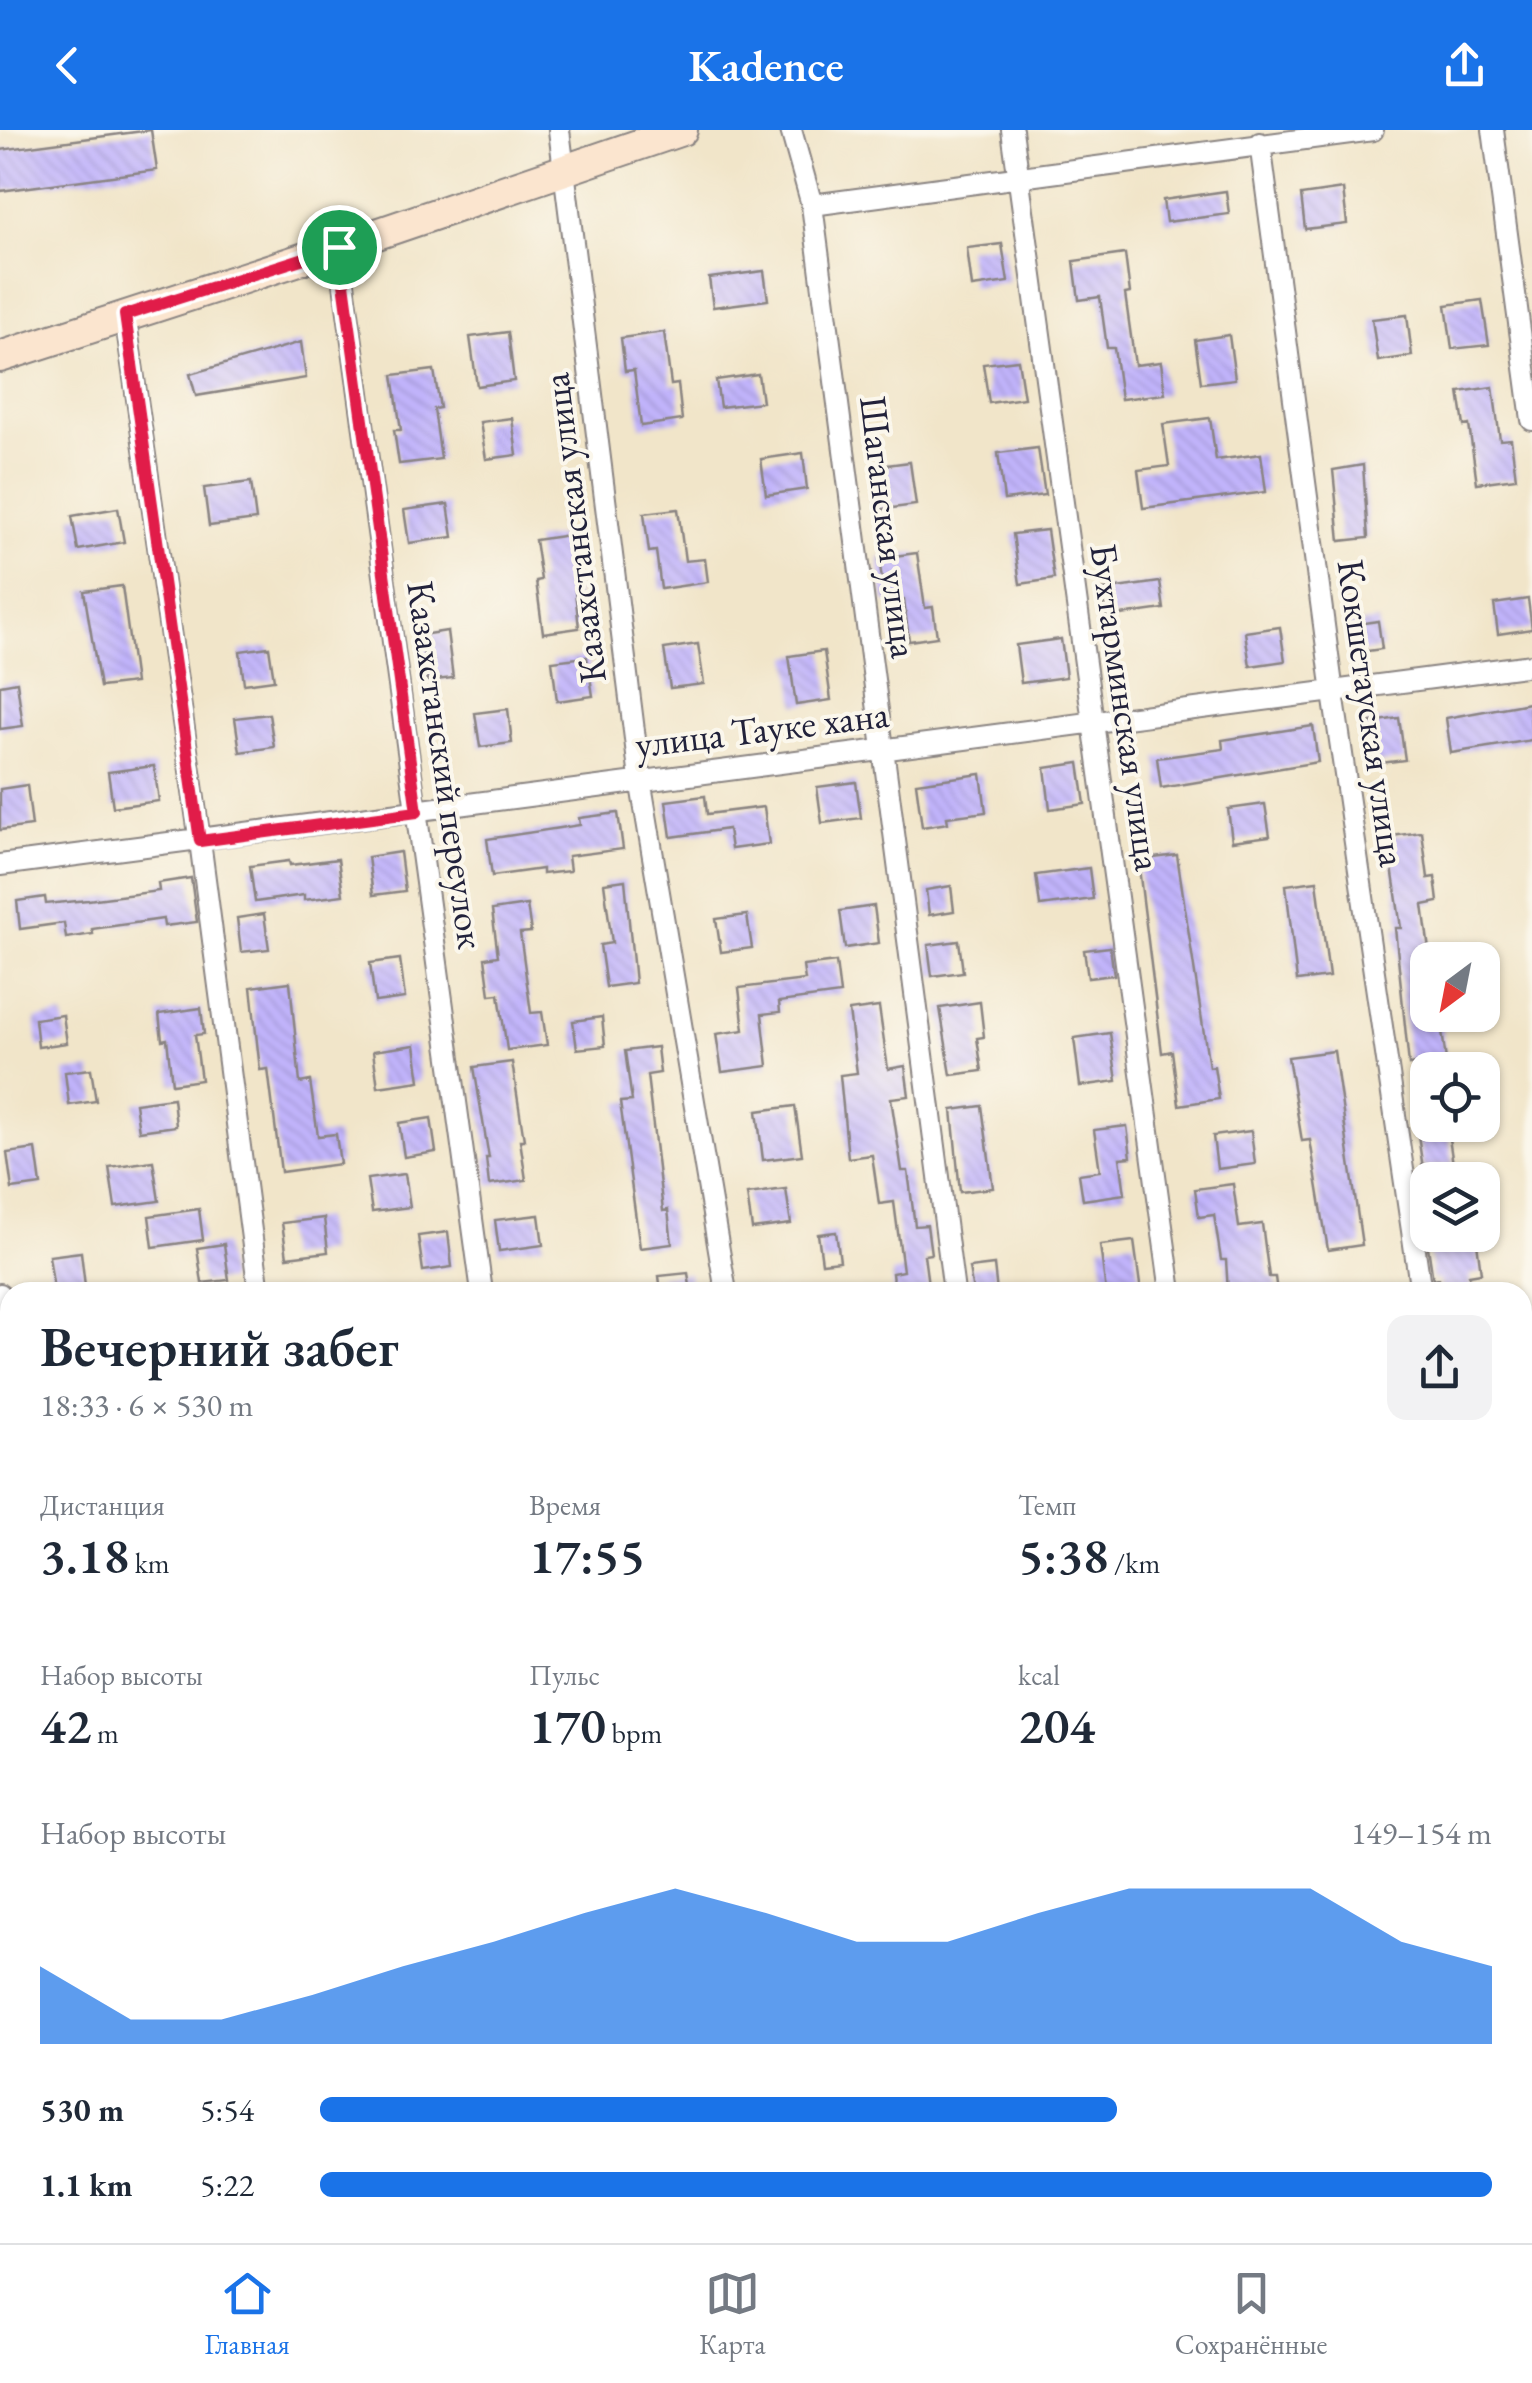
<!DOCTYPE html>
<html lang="ru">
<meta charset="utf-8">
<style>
:root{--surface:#fff;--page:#f2f2f3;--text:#1f2937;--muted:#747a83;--line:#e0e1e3;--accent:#1a73e8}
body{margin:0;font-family:"EB Garamond",serif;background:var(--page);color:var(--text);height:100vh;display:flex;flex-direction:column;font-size:38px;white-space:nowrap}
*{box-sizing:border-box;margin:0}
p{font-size:32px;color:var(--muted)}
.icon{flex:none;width:55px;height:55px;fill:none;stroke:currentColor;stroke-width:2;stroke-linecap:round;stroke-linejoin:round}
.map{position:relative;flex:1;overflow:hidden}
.panel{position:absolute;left:0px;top:1152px;width:1532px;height:962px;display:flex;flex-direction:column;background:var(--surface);border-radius:30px 30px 0 0;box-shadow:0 2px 8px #0004}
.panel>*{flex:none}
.needle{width:65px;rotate:212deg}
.tools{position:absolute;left:1410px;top:812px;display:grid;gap:20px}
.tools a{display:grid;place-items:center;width:90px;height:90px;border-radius:20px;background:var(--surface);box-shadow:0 2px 8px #0004;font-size:50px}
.pin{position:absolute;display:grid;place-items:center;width:85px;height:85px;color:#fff;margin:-42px;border:5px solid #fff;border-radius:50%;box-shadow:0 2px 10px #0007}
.round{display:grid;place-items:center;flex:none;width:105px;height:105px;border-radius:20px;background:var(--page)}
.overview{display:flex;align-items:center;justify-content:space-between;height:170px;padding:0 40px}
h1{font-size:55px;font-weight:600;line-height:75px}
.figures{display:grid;grid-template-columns:repeat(3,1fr);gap:15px;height:170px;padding:10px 40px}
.figures div{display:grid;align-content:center}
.figures b{font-size:50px;font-weight:600}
.figures small{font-size:28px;font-weight:400}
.figures p{font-size:28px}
.chart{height:280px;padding:20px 40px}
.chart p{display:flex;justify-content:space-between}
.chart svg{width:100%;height:180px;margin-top:10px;fill:var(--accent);opacity:.7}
ul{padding:0 40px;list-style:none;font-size:32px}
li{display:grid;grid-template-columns:160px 120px 1fr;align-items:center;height:75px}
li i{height:25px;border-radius:12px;background:var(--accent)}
header{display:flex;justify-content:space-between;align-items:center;height:130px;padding:0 40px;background:var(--accent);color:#fff;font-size:45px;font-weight:600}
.tab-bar{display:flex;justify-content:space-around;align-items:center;height:140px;border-top:2px solid var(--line);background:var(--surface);font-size:28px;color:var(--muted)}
.tab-bar a{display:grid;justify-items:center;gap:5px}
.tab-bar .selected{color:var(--accent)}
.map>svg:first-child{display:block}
.building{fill:url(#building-back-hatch)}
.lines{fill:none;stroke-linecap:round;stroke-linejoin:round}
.minor-casing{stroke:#8a8482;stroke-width:24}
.secondary-casing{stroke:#8a8482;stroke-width:34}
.minor{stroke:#fff;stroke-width:20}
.secondary{stroke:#fbe5cf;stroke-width:30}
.route-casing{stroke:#fff;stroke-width:20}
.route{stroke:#e11d48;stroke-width:12}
.labels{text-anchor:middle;stroke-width:8;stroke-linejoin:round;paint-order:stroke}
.street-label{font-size:38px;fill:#22223b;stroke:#fbf7ec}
</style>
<header><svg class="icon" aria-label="back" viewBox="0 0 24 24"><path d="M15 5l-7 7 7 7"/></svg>Kadence<svg class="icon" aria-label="share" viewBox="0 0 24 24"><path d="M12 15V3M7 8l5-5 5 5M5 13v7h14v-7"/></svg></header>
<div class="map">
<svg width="1532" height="2113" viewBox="0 0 1532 2113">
<defs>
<pattern id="building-back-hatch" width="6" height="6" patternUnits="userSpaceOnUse" patternTransform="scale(2.5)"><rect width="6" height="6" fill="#c1b4fb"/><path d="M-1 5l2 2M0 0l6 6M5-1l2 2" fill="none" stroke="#a69ad8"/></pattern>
</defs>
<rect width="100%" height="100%" fill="#fbf7ec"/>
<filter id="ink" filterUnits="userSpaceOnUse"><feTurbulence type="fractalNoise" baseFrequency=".01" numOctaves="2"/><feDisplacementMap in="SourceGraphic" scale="20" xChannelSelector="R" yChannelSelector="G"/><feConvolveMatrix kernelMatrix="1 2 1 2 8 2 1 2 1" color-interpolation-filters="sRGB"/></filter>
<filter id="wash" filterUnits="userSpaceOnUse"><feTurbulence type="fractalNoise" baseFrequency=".0048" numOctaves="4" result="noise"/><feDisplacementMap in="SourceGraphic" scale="40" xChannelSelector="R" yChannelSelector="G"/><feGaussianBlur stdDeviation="2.25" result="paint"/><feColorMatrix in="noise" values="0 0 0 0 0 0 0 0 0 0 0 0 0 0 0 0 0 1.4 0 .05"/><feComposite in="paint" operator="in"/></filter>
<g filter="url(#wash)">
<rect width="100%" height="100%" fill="#f1e5c9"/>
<g id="blocks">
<path class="building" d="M151 0 157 40 0 61V20Z
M1343 59 1347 94 1305 99 1301 65Z
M1226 61 1229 84 1166 92 1163 70Z
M1002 114 1008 152 972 157 967 118Z
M1125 124 1130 163 1125 164 1135 235 1161 232 1165 264 1121 269 1114 218H1107L1100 167 1079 170 1074 131Z
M764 141 768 170 713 177 709 148Z
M1482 170 1489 215 1452 219 1446 175Z
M1407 185 1412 226 1378 231 1372 189Z
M508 202 514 251 477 256 470 207Z
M664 202 671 255 678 254 682 290 641 296 634 240 625 241 621 208Z
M1229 205 1235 249 1201 253 1195 210Z
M301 212 306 248 196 266 190 244Z
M1018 230 1024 268 989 273 983 234Z
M434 240 440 278 434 279 441 329 399 334 394 300H401L393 245Z
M758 244 762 272 720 277 716 250Z
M1493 257 1500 310 1511 309 1516 348 1477 353 1469 295 1464 296 1459 262Z
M512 288 517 325 486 329 480 292Z
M1210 288 1216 330 1261 324 1266 362 1143 378 1138 340 1169 336 1163 294Z
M1038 318 1045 365 1004 370 998 323Z
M803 323 807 359 766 365 761 329Z
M910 332 916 375 876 380 871 337Z
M1363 335 1368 408 1340 411 1333 340Z
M251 352 256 390 209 396 204 358Z
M448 374 453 407 409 413 404 380Z
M118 378 124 412 78 420 72 386Z
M678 379 685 431 705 429 708 452 661 459 656 421 649 422 644 383Z
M1047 400 1054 449 1020 454 1013 404Z
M569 405 579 498 543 503 536 451 541 450 535 410Z
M917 423 925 478 933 477 937 507 909 511 904 470 885 472 879 428Z
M1160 452 1164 479 1106 487 1102 460Z
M122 456 135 553 100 557 84 461Z
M1528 469 1532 499 1498 504 1494 474Z
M1378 491 1382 519 1353 523 1350 495Z
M1280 497 1285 531 1250 536 1245 502Z
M447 501 453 548 427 551 421 505Z
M1061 509 1066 547 1021 553 1016 515Z
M698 514 704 554 670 558 664 519Z
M269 517 274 550 244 554 240 521Z
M824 521 831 570 796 575 789 526Z
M587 527 593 566 557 571 552 531Z
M17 552 23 596 0 599V555Z
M1529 573 1532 610 1451 623 1446 588Z
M508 579 512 613 480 617 475 583Z
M269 584 274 617 240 622 235 588Z
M1399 588 1405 630 1372 634 1366 593Z
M1313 596 1318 632 1161 658 1157 628 1223 619 1222 610Z
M1079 633 1085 674 1050 679 1045 638Z
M154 636 159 671 113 677 108 642Z
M981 644 986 682 947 687 948 693 922 697 916 653Z
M856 652 861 688 822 693 817 657Z
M27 655 32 696 0 700V659Z
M705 666 707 684 764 677 769 714 731 719 728 699 671 707 666 671Z
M1265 674 1270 706 1232 711 1228 679Z
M618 683 623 719 568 726 570 741 542 744V739L492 746 487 709 580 695 579 688Z
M1422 702 1428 748 1435 747 1438 772 1423 775 1430 827H1428V896L1441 894 1446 930 1409 935 1395 798H1401L1391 730 1387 731 1384 707Z
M400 722 405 761 373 765 368 727Z
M1177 725 1209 937 1214 936 1219 969 1179 975 1172 921 1162 923 1138 730Z
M338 729 343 765 304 770V765L255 772 250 736 289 731 290 735Z
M1089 738 1093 769 1040 776 1036 745Z
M191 748 197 792 164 796 163 789 92 799 93 804 66 808 64 793 20 799 17 771 45 767 46 774 88 770 159 761 158 753Z
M625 750 635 853 606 857 600 815 612 813 604 753Z
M1317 751 1329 847 1297 851 1286 755Z
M951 756 954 781 929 785 926 760Z
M527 775 531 802 520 803 531 883 542 882 547 915 507 920 499 864 490 865 485 828 498 826 492 780Z
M874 776 879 813 845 818 840 781Z
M264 784 269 819 241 822 237 788Z
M747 785 752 818 721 822 716 789Z
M959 811 963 842 932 846 928 815Z
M1110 817 1114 845 1088 848 1084 820Z
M400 829 405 868 375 872 370 833Z
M836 832 840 864 779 872 780 882 762 884 768 936 722 942 716 904 744 900 739 858 805 850 803 836Z
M290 852 300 953 310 951 318 1006 336 1004 340 1034 281 1042 268 939 260 940 251 857Z
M980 872 984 907 977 908 982 941 951 945 940 878Z
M879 877 888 939 905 936 909 966 891 968 902 1041H908L915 1096 927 1095 931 1124 924 1125 929 1162H894L892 1143 903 1141 894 1072 879 1074 872 1025 848 1028 840 945 857 943 849 881Z
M201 878 204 904 195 905 201 950 172 954 167 909 162 910 159 884Z
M63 885 67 913 38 917 35 889Z
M602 887 605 916 577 919 573 891Z
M1110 903 1117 951 1080 956 1074 908Z
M415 915 420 951 378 957 373 921Z
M657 917 660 943 647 945 663 1081 668 1080 672 1114 640 1118 620 972 632 971 625 921Z
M1334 921 1362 1115 1328 1120 1310 1010 1302 1011 1288 927Z
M512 932 524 1010H520L526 1050 489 1055 486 1028H489L474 937Z
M91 939 96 971 69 975 65 942Z
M173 968 176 996 139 1001 135 973Z
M795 976 802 1025 763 1030 757 981Z
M982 976 993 1058 960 1062 952 980Z
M431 988 436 1022 404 1027 399 993Z
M1127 996 1131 1027 1120 1028 1125 1064 1083 1070 1079 1044 1100 1041 1094 1000Z
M1251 1001 1255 1034 1217 1039 1213 1006Z
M1448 1002 1453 1034 1423 1038 1418 1006Z
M36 1019 41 1055 12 1059 7 1023Z
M153 1031 159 1071 115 1077 109 1037Z
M405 1044 410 1077 372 1082 367 1049Z
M1233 1054 1239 1097 1262 1094 1269 1147H1275L1277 1162H1228L1226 1130H1221L1214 1085 1199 1087 1195 1059Z
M786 1059 791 1094 752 1099 747 1064Z
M199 1079 203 1110 153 1117 149 1086Z
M539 1085 543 1115 499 1121 495 1090Z
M324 1088 328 1122 287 1127 282 1093Z
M448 1102 452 1137 423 1141 418 1106Z
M836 1102 840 1131 822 1133 818 1104Z
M1476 1105 1481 1143 1469 1145 1471 1162H1441L1439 1149 1433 1150 1427 1110Z
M1134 1111 1141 1162H1106L1100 1115Z
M224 1114 229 1150 202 1153 197 1118Z
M81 1122 85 1156 54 1160 49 1126Z
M994 1135 997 1162H973L969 1138Z
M688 1143 691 1162H661L659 1146Z"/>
</g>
</g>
<g filter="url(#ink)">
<use href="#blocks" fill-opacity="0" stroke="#8a8482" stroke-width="2.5"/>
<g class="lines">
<defs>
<path id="minor" d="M559 0 640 649 726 1162
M791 0 812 75 954 1162
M1012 0 1171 1162
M1493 0 1532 290
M1260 13 1333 563 1421 1162
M812 75 1373 0
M339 117 482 1162
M125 185 200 711 259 1162
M0 735 1532 535
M0 1164 10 1190
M1522 1329 1532 1328
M0 1478 10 1477
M0 1636 10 1635
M1522 1918 1532 1991"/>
<path id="secondary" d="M0 227 339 117 682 0"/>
</defs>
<use href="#minor" class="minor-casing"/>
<use href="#secondary" class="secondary-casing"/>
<use href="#minor" class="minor"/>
<use href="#secondary" class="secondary"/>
</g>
</g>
<g class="lines" filter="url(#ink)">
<defs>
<path id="route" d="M339 117 417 682 200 711 125 185Z"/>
</defs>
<use href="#route" class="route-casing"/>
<use href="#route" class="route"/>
</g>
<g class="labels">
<g class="street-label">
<text transform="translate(889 397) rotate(83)" y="13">Шаганская улица</text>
<text transform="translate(574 398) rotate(-97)" y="13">Казахстанская улица</text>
<text transform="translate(1126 577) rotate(82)" y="13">Бухтарминская улица</text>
<text transform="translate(1372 583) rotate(82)" y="13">Кокшетауская улица</text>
<text transform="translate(762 599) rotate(-7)" y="13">улица Тауке хана</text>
<text transform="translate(446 635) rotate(82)" y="13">Казахстанский переулок</text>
</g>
</g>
</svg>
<div class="tools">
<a><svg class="needle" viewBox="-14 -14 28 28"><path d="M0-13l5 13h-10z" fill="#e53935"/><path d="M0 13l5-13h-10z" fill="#747a83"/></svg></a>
<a><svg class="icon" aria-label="locate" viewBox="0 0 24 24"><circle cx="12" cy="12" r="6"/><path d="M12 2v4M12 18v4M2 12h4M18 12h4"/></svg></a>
<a><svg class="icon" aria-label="layers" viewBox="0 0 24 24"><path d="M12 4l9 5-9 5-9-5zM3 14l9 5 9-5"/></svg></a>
</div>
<div class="pin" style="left:339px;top:117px;background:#1e9e55"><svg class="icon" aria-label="arrive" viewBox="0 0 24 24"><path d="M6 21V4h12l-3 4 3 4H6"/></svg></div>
<section class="panel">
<div class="overview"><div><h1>Вечерний забег</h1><p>18:33 · 6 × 530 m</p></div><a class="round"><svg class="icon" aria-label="share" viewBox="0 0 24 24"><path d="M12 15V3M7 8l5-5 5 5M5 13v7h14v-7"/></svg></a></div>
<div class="figures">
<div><p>Дистанция</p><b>3.18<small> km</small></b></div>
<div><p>Время</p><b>17:55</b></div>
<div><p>Темп</p><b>5:38<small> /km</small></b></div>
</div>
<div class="figures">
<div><p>Набор высоты</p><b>42<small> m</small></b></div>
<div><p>Пульс</p><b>170<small> bpm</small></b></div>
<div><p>kcal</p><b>204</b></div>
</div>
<div class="chart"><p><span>Набор высоты</span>149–154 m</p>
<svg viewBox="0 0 160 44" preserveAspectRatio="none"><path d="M0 44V25L10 38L20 38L30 32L40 25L50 19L60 12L70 6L80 12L90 19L100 19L110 12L120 6L130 6L140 6L150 19L160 25V44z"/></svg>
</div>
<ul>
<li><b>530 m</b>5:54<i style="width:68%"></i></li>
<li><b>1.1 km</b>5:22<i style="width:100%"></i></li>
</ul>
</section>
</div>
<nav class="tab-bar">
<a class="selected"><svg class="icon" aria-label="home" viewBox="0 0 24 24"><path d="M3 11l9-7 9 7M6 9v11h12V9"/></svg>Главная</a>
<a><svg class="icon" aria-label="map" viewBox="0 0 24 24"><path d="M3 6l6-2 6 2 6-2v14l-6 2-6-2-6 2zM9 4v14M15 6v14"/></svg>Карта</a>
<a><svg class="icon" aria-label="saved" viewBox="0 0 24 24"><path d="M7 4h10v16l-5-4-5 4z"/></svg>Сохранённые</a>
</nav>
